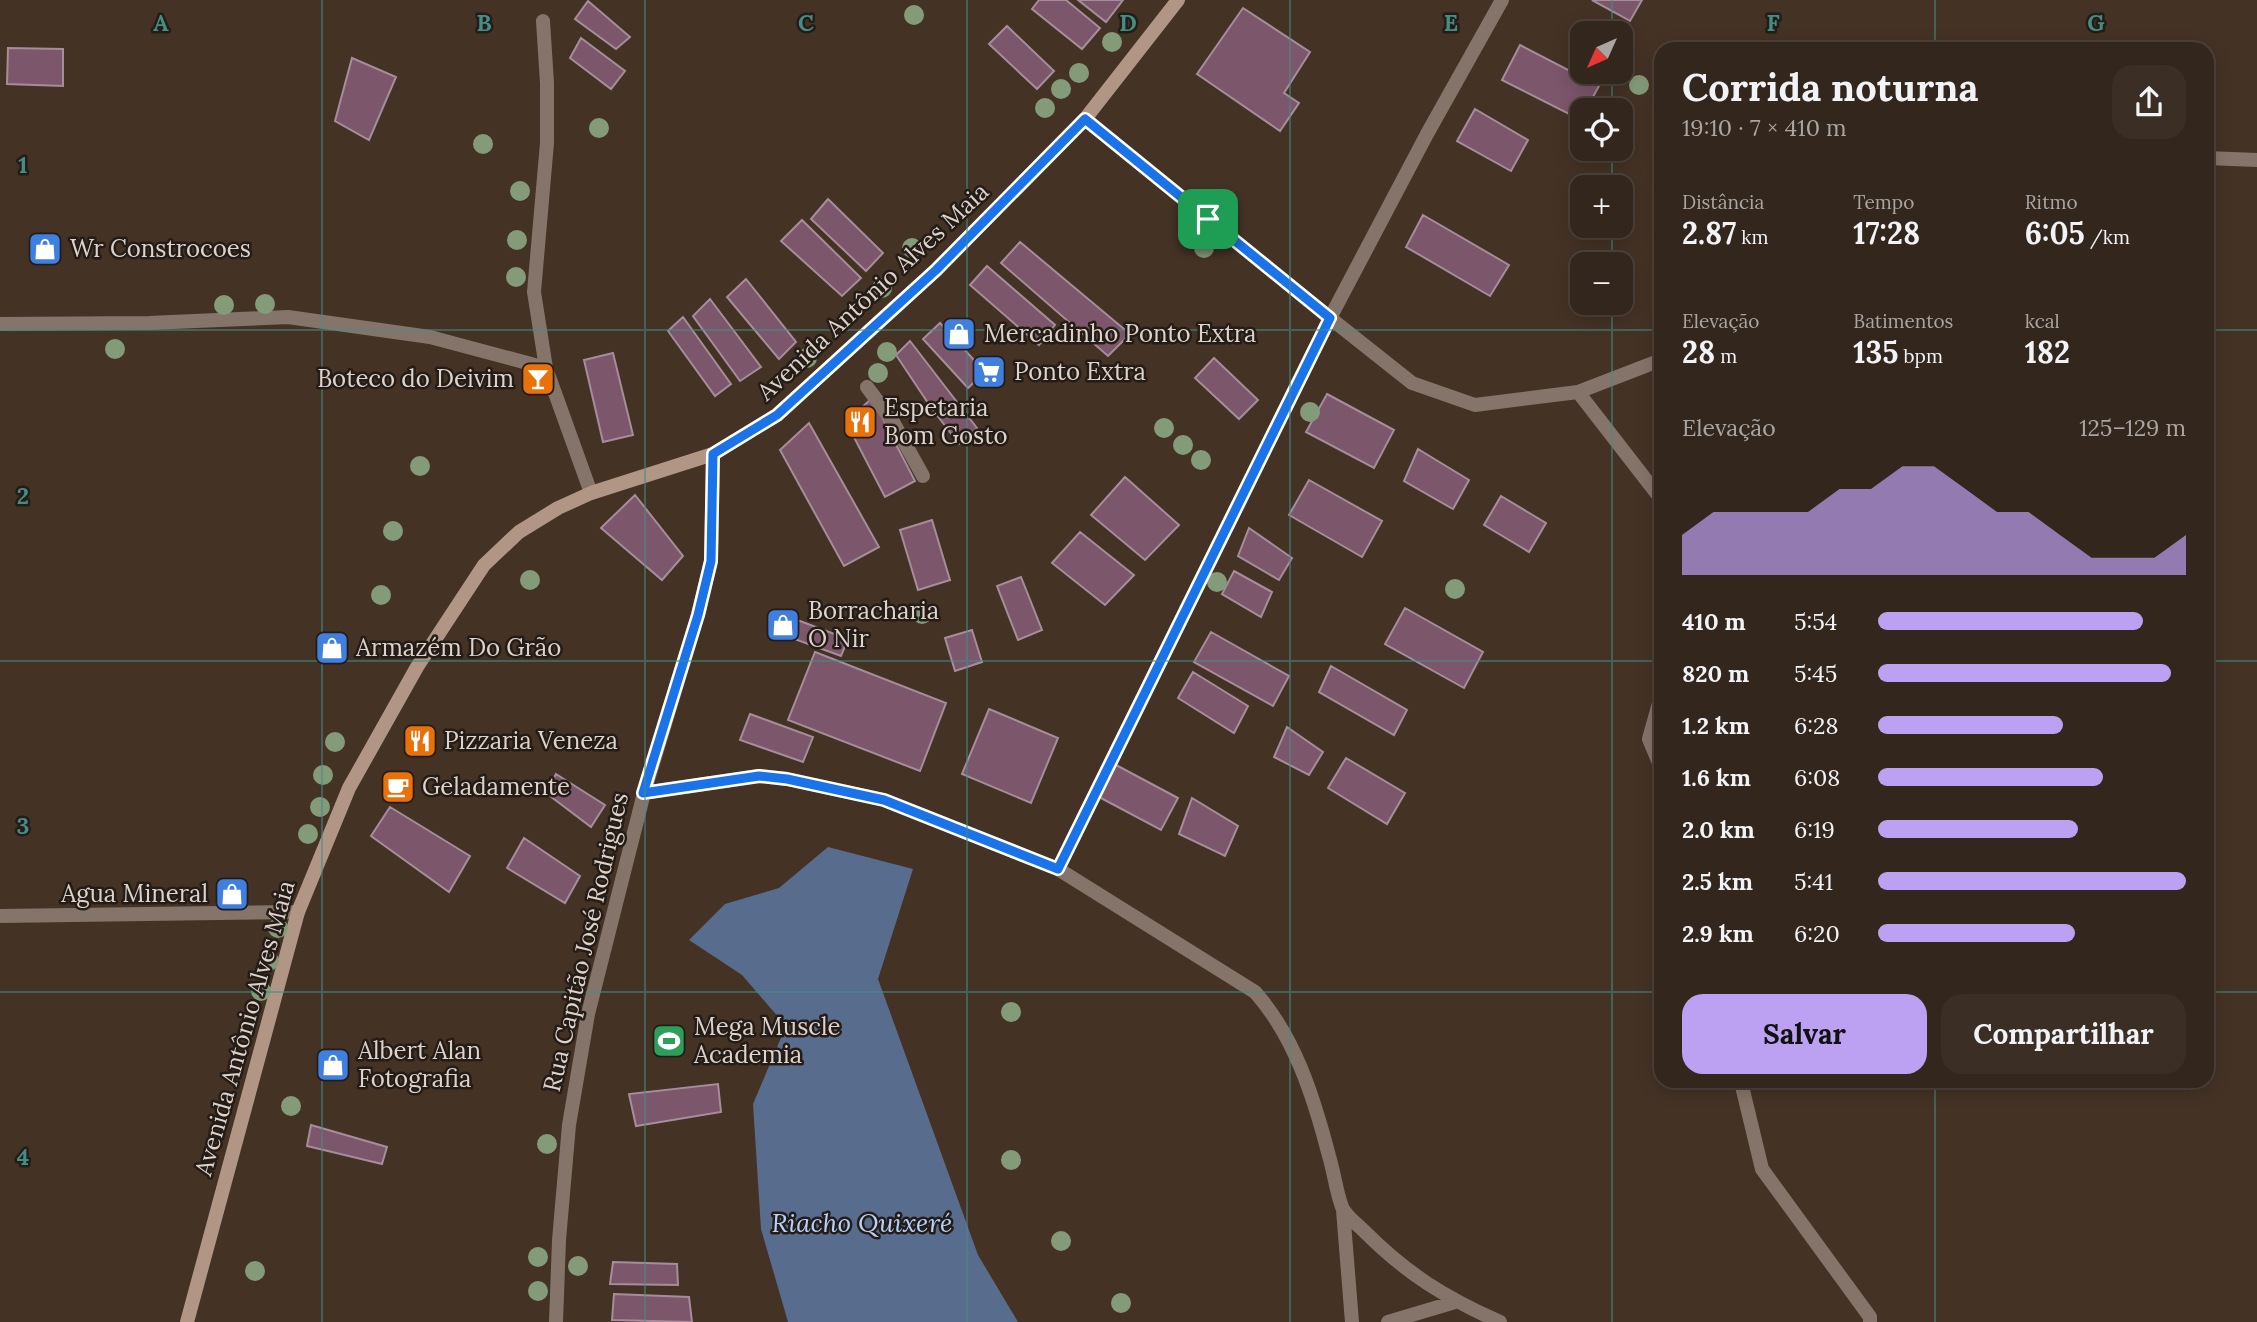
<!DOCTYPE html>
<html lang="pt">
<meta charset="utf-8">
<style>
:root{--surface:#33261c;--page:#3b2e25;--text:#f1f3f6;--muted:#a9a5a3;--line:#4e433b;--accent:#bca0f2}
body{margin:0;font-family:Lora,serif;background:var(--page);color:var(--text);height:100vh;display:flex;flex-direction:column;font-size:26px;white-space:nowrap}
*{box-sizing:border-box;margin:0}
p{font-size:23px;color:var(--muted)}
.icon{flex:none;width:38px;height:38px;fill:none;stroke:currentColor;stroke-width:2;stroke-linecap:round;stroke-linejoin:round}
.map{position:relative;flex:1;overflow:hidden}
.drawer{position:absolute;left:1654px;top:42px;width:560px;height:1046px;display:flex;flex-direction:column;background:var(--surface);border-radius:21px;box-shadow:0 4px 18px #0003,0 0 0 2px var(--line)}
.drawer>*{flex:none}
.needle{width:46px;rotate:225deg}
.tools{position:absolute;left:1570px;top:21px;display:grid;gap:14px}
.tools a{display:grid;place-items:center;width:63px;height:63px;border-radius:14px;background:var(--surface);box-shadow:0 4px 18px #0003,0 0 0 2px var(--line);font-size:35px}
.pin{position:absolute;display:grid;place-items:center;width:60px;height:60px;color:#fff;margin:-30px;border-radius:14px;box-shadow:0 4px 10px #0006}
.round{display:grid;place-items:center;flex:none;width:74px;height:74px;border-radius:21px;background:var(--page)}
.head{display:flex;align-items:center;justify-content:space-between;height:119px;padding:0 28px}
h1{font-size:38px;font-weight:700;line-height:52px}
.figures{display:grid;grid-template-columns:repeat(3,1fr);gap:10px;height:119px;padding:7px 28px}
.figures div{display:grid;align-content:center}
.figures b{font-size:30px;font-weight:700}
.figures small{font-size:19px;font-weight:400}
.figures p{font-size:19px}
.chart{height:196px;padding:14px 28px}
.chart p{display:flex;justify-content:space-between}
.chart svg{width:100%;height:126px;margin-top:7px;fill:var(--accent);opacity:.7}
.primary-button{display:flex;gap:14px;margin-top:auto;padding:14px 28px}
.primary-button a{flex:1;height:80px;border-radius:21px;background:var(--accent);color:#111;font-size:28px;font-weight:700;line-height:80px;text-align:center}
.primary-button a+a{background:var(--page);color:var(--text)}
ul{padding:0 28px;list-style:none;font-size:23px}
li{display:grid;grid-template-columns:112px 84px 1fr;align-items:center;height:52px}
li i{height:18px;border-radius:9px;background:var(--accent)}
.map>svg:first-child{display:block}
.water{fill:#586c8e}
.building{fill:#7c566b;stroke:#a58d9a;stroke-width:2}
.lines{fill:none;stroke-linecap:round;stroke-linejoin:round}
.pedestrian{stroke:#85746a;stroke-width:14}
.minor{stroke:#85746a;stroke-width:14}
.secondary{stroke:#b19686;stroke-width:14}
.tree{fill:#849b7a}
.route-casing{stroke:#fff;stroke-width:14}
.route{stroke:#1a73e8;stroke-width:9}
.grid{fill:none;stroke:#438d85;stroke-width:2;stroke-opacity:0.55}
.labels{text-anchor:middle;stroke-width:5;stroke-linejoin:round;paint-order:stroke}
.poi-label{font-size:24px;fill:#ded2cb;stroke:#241c16;text-anchor:start}
.street-label{font-size:24px;fill:#ded2cb;stroke:#241c16}
.water-label{font-size:26px;font-style:italic;fill:#b5d1ff;stroke:#241c16}
.grid-label{font-size:23px;text-anchor:middle;font-weight:bold;fill:#438d85;stroke:#241c16;stroke-width:5;stroke-linejoin:round;paint-order:stroke}
</style>
<div class="map">
<svg width="2257" height="1322" viewBox="0 0 2257 1322">
<rect width="100%" height="100%" fill="#443225"/>
<path class="water" d="M828 847 913 869 878 979 978 1255 1018 1322H788L761 1229 753 1104 786 1026 742 975 689 940 725 904 779 888Z"/>
<path class="building" d="M1039 0H1066L1100 28 1082 49 1032 9Z
M1078 0H1123L1106 22Z
M1592 0H1642L1630 21Z
M588 1 630 37 616 49 575 19Z
M1243 8 1310 52 1284 93 1299 103 1280 131 1197 74Z
M1007 26 1054 71 1037 89 989 44Z
M581 38 625 71 611 89 570 58Z
M1520 45 1599 86 1586 110H1582L1581 120 1502 80Z
M8 48 63 49V86L7 84Z
M352 58 396 77 369 140 335 121Z
M1475 109 1528 140 1511 171 1457 141Z
M828 199 883 253 866 271 811 219Z
M1423 215 1509 265 1490 296 1406 247Z
M802 220 861 278 842 296 781 241Z
M1020 242 1130 334 1108 356 1001 263Z
M987 266 1055 325 1039 345 970 285Z
M746 279 796 342 779 359 727 297Z
M710 299 761 367 740 381 693 316Z
M683 317 731 384 715 396 668 331Z
M940 323 985 372 968 388 923 339Z
M910 341 977 428 959 444 930 406 896 355Z
M613 353 633 435 603 442 584 360Z
M1214 358 1258 400 1239 419 1195 378Z
M1327 394 1394 430 1374 468 1306 432Z
M872 398 915 481 885 497 846 422Z
M809 423 879 547 844 566 780 450Z
M1418 449 1469 480 1453 509 1404 481Z
M1125 477 1179 525 1145 560 1091 515Z
M1309 480 1382 521 1362 557 1289 515Z
M635 495 683 556 662 580 601 528Z
M1501 496 1546 523 1529 552 1484 525Z
M932 520 950 580 918 590 900 530Z
M1249 528 1292 558 1279 580 1238 556Z
M1080 532 1134 575 1105 605 1052 563Z
M1234 571 1272 592 1261 617 1222 594Z
M1021 577 1042 630 1018 640 997 586Z
M1405 608 1483 652 1464 688 1385 644Z
M792 618 848 639 841 656 786 636Z
M972 630 982 662 955 671 945 638Z
M1211 632 1289 676 1273 706 1194 662Z
M815 652 946 703 920 771 788 720Z
M1331 666 1407 710 1394 735 1319 692Z
M1193 672 1248 706 1234 733 1178 698Z
M989 709 1058 738 1031 803 962 774Z
M750 714 813 737 803 762 740 740Z
M1287 727 1323 752 1309 775 1274 757Z
M1346 758 1405 793 1387 824 1328 788Z
M1116 765 1178 798 1161 830 1099 797Z
M556 774 605 805 591 827 546 793Z
M1192 798 1238 826 1225 856 1179 834Z
M390 807 470 856 449 892 371 836Z
M524 838 580 876 565 903 507 868Z
M718 1084 721 1112 636 1126 629 1094Z
M311 1125 387 1147 382 1164 307 1146Z
M613 1262 677 1264 678 1285 610 1284Z
M614 1294 689 1297 692 1322 612 1320Z"/>
<g class="lines">
<path class="pedestrian" d="M867 387 893 422 923 476"/>
<path class="minor" d="M543 21 547 83V143L534 292 546 368 591 493
M1085 119 1330 318 1412 383 1475 405 1578 392 1661 499
M2207 158 2257 160
M0 324 149 323 288 317 430 337 546 368
M1578 392 1661 360
M1661 696 1649 739 1661 768
M644 793 759 776 787 779 884 800 1058 869 1255 992C1295 1037 1314 1098 1329 1156 1334 1172 1336 1191 1342 1207 1346 1216 1357 1224 1364 1231 1407 1274 1444 1297 1500 1322
M1058 869 1330 318 1427 134 1502 0
M0 916 298 912
M1741 1082 1762 1169 1870 1317V1322
M1343 1210 1352 1322
M556 1322 559 1240 569 1125 588 1014 644 793 698 615 711 561 713 454
M1388 1322 1455 1302"/>
<path class="secondary" d="M187 1322 298 912 349 788 417 667 484 565 519 532 558 508 591 493 713 454 777 415 936 270 1085 119 1178 0"/>
</g>
<g class="tree">
<circle cx="914" cy="15" r="10"/>
<circle cx="1112" cy="42" r="10"/>
<circle cx="1079" cy="73" r="10"/>
<circle cx="1639" cy="85" r="10"/>
<circle cx="1061" cy="89" r="10"/>
<circle cx="1045" cy="108" r="10"/>
<circle cx="599" cy="128" r="10"/>
<circle cx="483" cy="144" r="10"/>
<circle cx="520" cy="191" r="10"/>
<circle cx="517" cy="240" r="10"/>
<circle cx="912" cy="248" r="10"/>
<circle cx="1204" cy="248" r="10"/>
<circle cx="516" cy="277" r="10"/>
<circle cx="882" cy="288" r="10"/>
<circle cx="265" cy="304" r="10"/>
<circle cx="224" cy="305" r="10"/>
<circle cx="115" cy="349" r="10"/>
<circle cx="887" cy="352" r="10"/>
<circle cx="807" cy="358" r="10"/>
<circle cx="878" cy="373" r="10"/>
<circle cx="1310" cy="412" r="10"/>
<circle cx="1164" cy="428" r="10"/>
<circle cx="1183" cy="445" r="10"/>
<circle cx="1201" cy="460" r="10"/>
<circle cx="420" cy="466" r="10"/>
<circle cx="393" cy="531" r="10"/>
<circle cx="530" cy="580" r="10"/>
<circle cx="1217" cy="582" r="10"/>
<circle cx="1455" cy="589" r="10"/>
<circle cx="381" cy="595" r="10"/>
<circle cx="922" cy="614" r="10"/>
<circle cx="335" cy="742" r="10"/>
<circle cx="323" cy="775" r="10"/>
<circle cx="320" cy="807" r="10"/>
<circle cx="308" cy="834" r="10"/>
<circle cx="278" cy="928" r="10"/>
<circle cx="269" cy="961" r="10"/>
<circle cx="261" cy="991" r="10"/>
<circle cx="1011" cy="1012" r="10"/>
<circle cx="291" cy="1106" r="10"/>
<circle cx="547" cy="1144" r="10"/>
<circle cx="1011" cy="1160" r="10"/>
<circle cx="1061" cy="1241" r="10"/>
<circle cx="538" cy="1257" r="10"/>
<circle cx="578" cy="1266" r="10"/>
<circle cx="255" cy="1271" r="10"/>
<circle cx="538" cy="1291" r="10"/>
<circle cx="1121" cy="1303" r="10"/>
</g>
<g class="lines">
<defs>
<path id="route" d="M1085 119 1330 318 1058 869 884 800 787 779 759 776 643 793 698 615 711 561 713 454 777 415 936 270Z"/>
</defs>
<use href="#route" class="route-casing"/>
<use href="#route" class="route"/>
</g>
<path class="grid" d="M322 0V1322M645 0V1322M967 0V1322M1290 0V1322M1612 0V33M1935 0V49M1612 72V110M1612 149V187M1612 226V264M1612 303V1322M0 330H1661M2207 330H2257M0 661H1661M2207 661H2257M0 992H1661M2207 992H2257M1935 1082V1322"/>
<defs>
<symbol id="shop-square" viewBox="-11 -11 22 22"><rect x="-9" y="-9" width="18" height="18" rx="4" fill="#3f7fe0" stroke="#241c16"/><path d="M-5-2.5h2.3a2.7 3.5 0 0 1 5.4 0H5L5.5 6h-11ZM-1.5-2.5h3a1.5 2.3 0 0 0-3 0Z" fill="#fff"/></symbol>
<symbol id="supermarket-square" viewBox="-11 -11 22 22"><rect x="-9" y="-9" width="18" height="18" rx="4" fill="#3f7fe0" stroke="#241c16"/><path d="M-6-5.5h2.5l.6 2H6L4.5 2H-2.5L-4.4-4H-6ZM-1.5 3.2a1.3 1.3 0 1 0 .1 0ZM3 3.2a1.3 1.3 0 1 0 .1 0Z" fill="#fff"/></symbol>
<symbol id="bar-square" viewBox="-11 -11 22 22"><rect x="-9" y="-9" width="18" height="18" rx="4" fill="#e8710a" stroke="#241c16"/><path d="M-6-5H6L.8 .8V4.5H3.5V6h-7V4.5H-.8V.8Z" fill="#fff"/></symbol>
<symbol id="restaurant-square" viewBox="-11 -11 22 22"><rect x="-9" y="-9" width="18" height="18" rx="4" fill="#e8710a" stroke="#241c16"/><path d="M-5-6h1v4h1v-4h1v4h1v-4h1v5L-1.5 .5V6h-2V.5L-5-1ZM5-6V6H3V1.5H1.5Q1.5-4 5-6Z" fill="#fff"/></symbol>
<symbol id="cafe-square" viewBox="-11 -11 22 22"><rect x="-9" y="-9" width="18" height="18" rx="4" fill="#e8710a" stroke="#241c16"/><path d="M-5.5-4.5H6V0H3Q3 3.5 0 3.5H-2.5Q-5.5 3.5-5.5 0ZM3-3.2v2h1.7v-2ZM-6 4.5H4V6H-6Z" fill="#fff"/></symbol>
<symbol id="stadium-square" viewBox="-11 -11 22 22"><rect x="-9" y="-9" width="18" height="18" rx="4" fill="#2e9e5b" stroke="#241c16"/><path d="M0-5a6.5 5 0 1 0 0 10a6.5 5 0 1 0 0-10ZM-3.5-1.8h7v3.6h-7Z" fill="#fff"/></symbol>
</defs>
<g fill-rule="evenodd">
<use href="#shop-square" x="26" y="230" width="38" height="38"/>
<use href="#shop-square" x="940" y="315" width="38" height="38"/>
<use href="#supermarket-square" x="970" y="353" width="38" height="38"/>
<use href="#bar-square" x="519" y="360" width="38" height="38"/>
<use href="#restaurant-square" x="841" y="403" width="38" height="38"/>
<use href="#shop-square" x="764" y="606" width="38" height="38"/>
<use href="#shop-square" x="313" y="629" width="38" height="38"/>
<use href="#restaurant-square" x="401" y="722" width="38" height="38"/>
<use href="#cafe-square" x="379" y="768" width="38" height="38"/>
<use href="#shop-square" x="213" y="875" width="38" height="38"/>
<use href="#stadium-square" x="650" y="1022" width="38" height="38"/>
<use href="#shop-square" x="314" y="1046" width="38" height="38"/>
</g>
<g class="labels">
<g class="poi-label">
<text x="70" y="257">Wr Constrocoes</text>
<text x="984" y="342">Mercadinho Ponto Extra</text>
<text x="1014" y="380">Ponto Extra</text>
<text x="514" y="387" text-anchor="end">Boteco do Deivim</text>
<text x="884" y="416">Espetaria<tspan x="884" dy="28">Bom Gosto</tspan></text>
<text x="808" y="619">Borracharia<tspan x="808" dy="28">O Nir</tspan></text>
<text x="356" y="656">Armazém Do Grão</text>
<text x="444" y="749">Pizzaria Veneza</text>
<text x="422" y="795">Geladamente</text>
<text x="208" y="902" text-anchor="end">Agua Mineral</text>
<text x="694" y="1035">Mega Muscle<tspan x="694" dy="28">Academia</tspan></text>
<text x="358" y="1059">Albert Alan<tspan x="358" dy="28">Fotografia</tspan></text>
</g>
<g class="street-label">
<text transform="translate(873 292) rotate(-43)" y="8">Avenida Antônio Alves Maia</text>
<text transform="translate(586 942) rotate(-77)" y="8">Rua Capitão José Rodrigues</text>
<text transform="translate(245 1028) rotate(-74)" y="8">Avenida Antônio Alves Maia</text>
</g>
<g class="water-label">
<text x="862" y="1232">Riacho Quixeré</text>
</g>
</g>
<g class="grid-label">
<text x="161" y="31">A</text>
<text x="484" y="31">B</text>
<text x="806" y="31">C</text>
<text x="1128" y="31">D</text>
<text x="1451" y="31">E</text>
<text x="1773" y="31">F</text>
<text x="2096" y="31">G</text>
<text x="23" y="173">1</text>
<text x="23" y="504">2</text>
<text x="23" y="834">3</text>
<text x="23" y="1165">4</text>
</g>
</svg>
<div class="tools">
<a><svg class="needle" viewBox="-14 -14 28 28"><path d="M0-13l5 13h-10z" fill="#e53935"/><path d="M0 13l5-13h-10z" fill="#a9a5a3"/></svg></a>
<a><svg class="icon" aria-label="locate" viewBox="0 0 24 24"><circle cx="12" cy="12" r="6"/><path d="M12 2v4M12 18v4M2 12h4M18 12h4"/></svg></a>
<a>+</a>
<a>−</a>
</div>
<div class="pin" style="left:1208px;top:219px;background:#1e9e55"><svg class="icon" aria-label="arrive" viewBox="0 0 24 24"><path d="M6 21V4h12l-3 4 3 4H6"/></svg></div>
<section class="drawer">
<div class="head"><div><h1>Corrida noturna</h1><p>19:10 · 7 × 410 m</p></div><a class="round"><svg class="icon" aria-label="share" viewBox="0 0 24 24"><path d="M12 15V3M7 8l5-5 5 5M5 13v7h14v-7"/></svg></a></div>
<div class="figures">
<div><p>Distância</p><b>2.87<small> km</small></b></div>
<div><p>Tempo</p><b>17:28</b></div>
<div><p>Ritmo</p><b>6:05<small> /km</small></b></div>
</div>
<div class="figures">
<div><p>Elevação</p><b>28<small> m</small></b></div>
<div><p>Batimentos</p><b>135<small> bpm</small></b></div>
<div><p>kcal</p><b>182</b></div>
</div>
<div class="chart"><p><span>Elevação</span>125–129 m</p>
<svg viewBox="0 0 160 44" preserveAspectRatio="none"><path d="M0 44V30L10 22L20 22L30 22L40 22L50 14L60 14L70 6L80 6L90 14L100 22L110 22L120 30L130 38L140 38L150 38L160 30V44z"/></svg>
</div>
<ul>
<li><b>410 m</b>5:54<i style="width:86%"></i></li>
<li><b>820 m</b>5:45<i style="width:95%"></i></li>
<li><b>1.2 km</b>6:28<i style="width:60%"></i></li>
<li><b>1.6 km</b>6:08<i style="width:73%"></i></li>
<li><b>2.0 km</b>6:19<i style="width:65%"></i></li>
<li><b>2.5 km</b>5:41<i style="width:100%"></i></li>
<li><b>2.9 km</b>6:20<i style="width:64%"></i></li>
</ul>
<div class="primary-button"><a>Salvar</a><a>Compartilhar</a></div>
</section>
</div>
